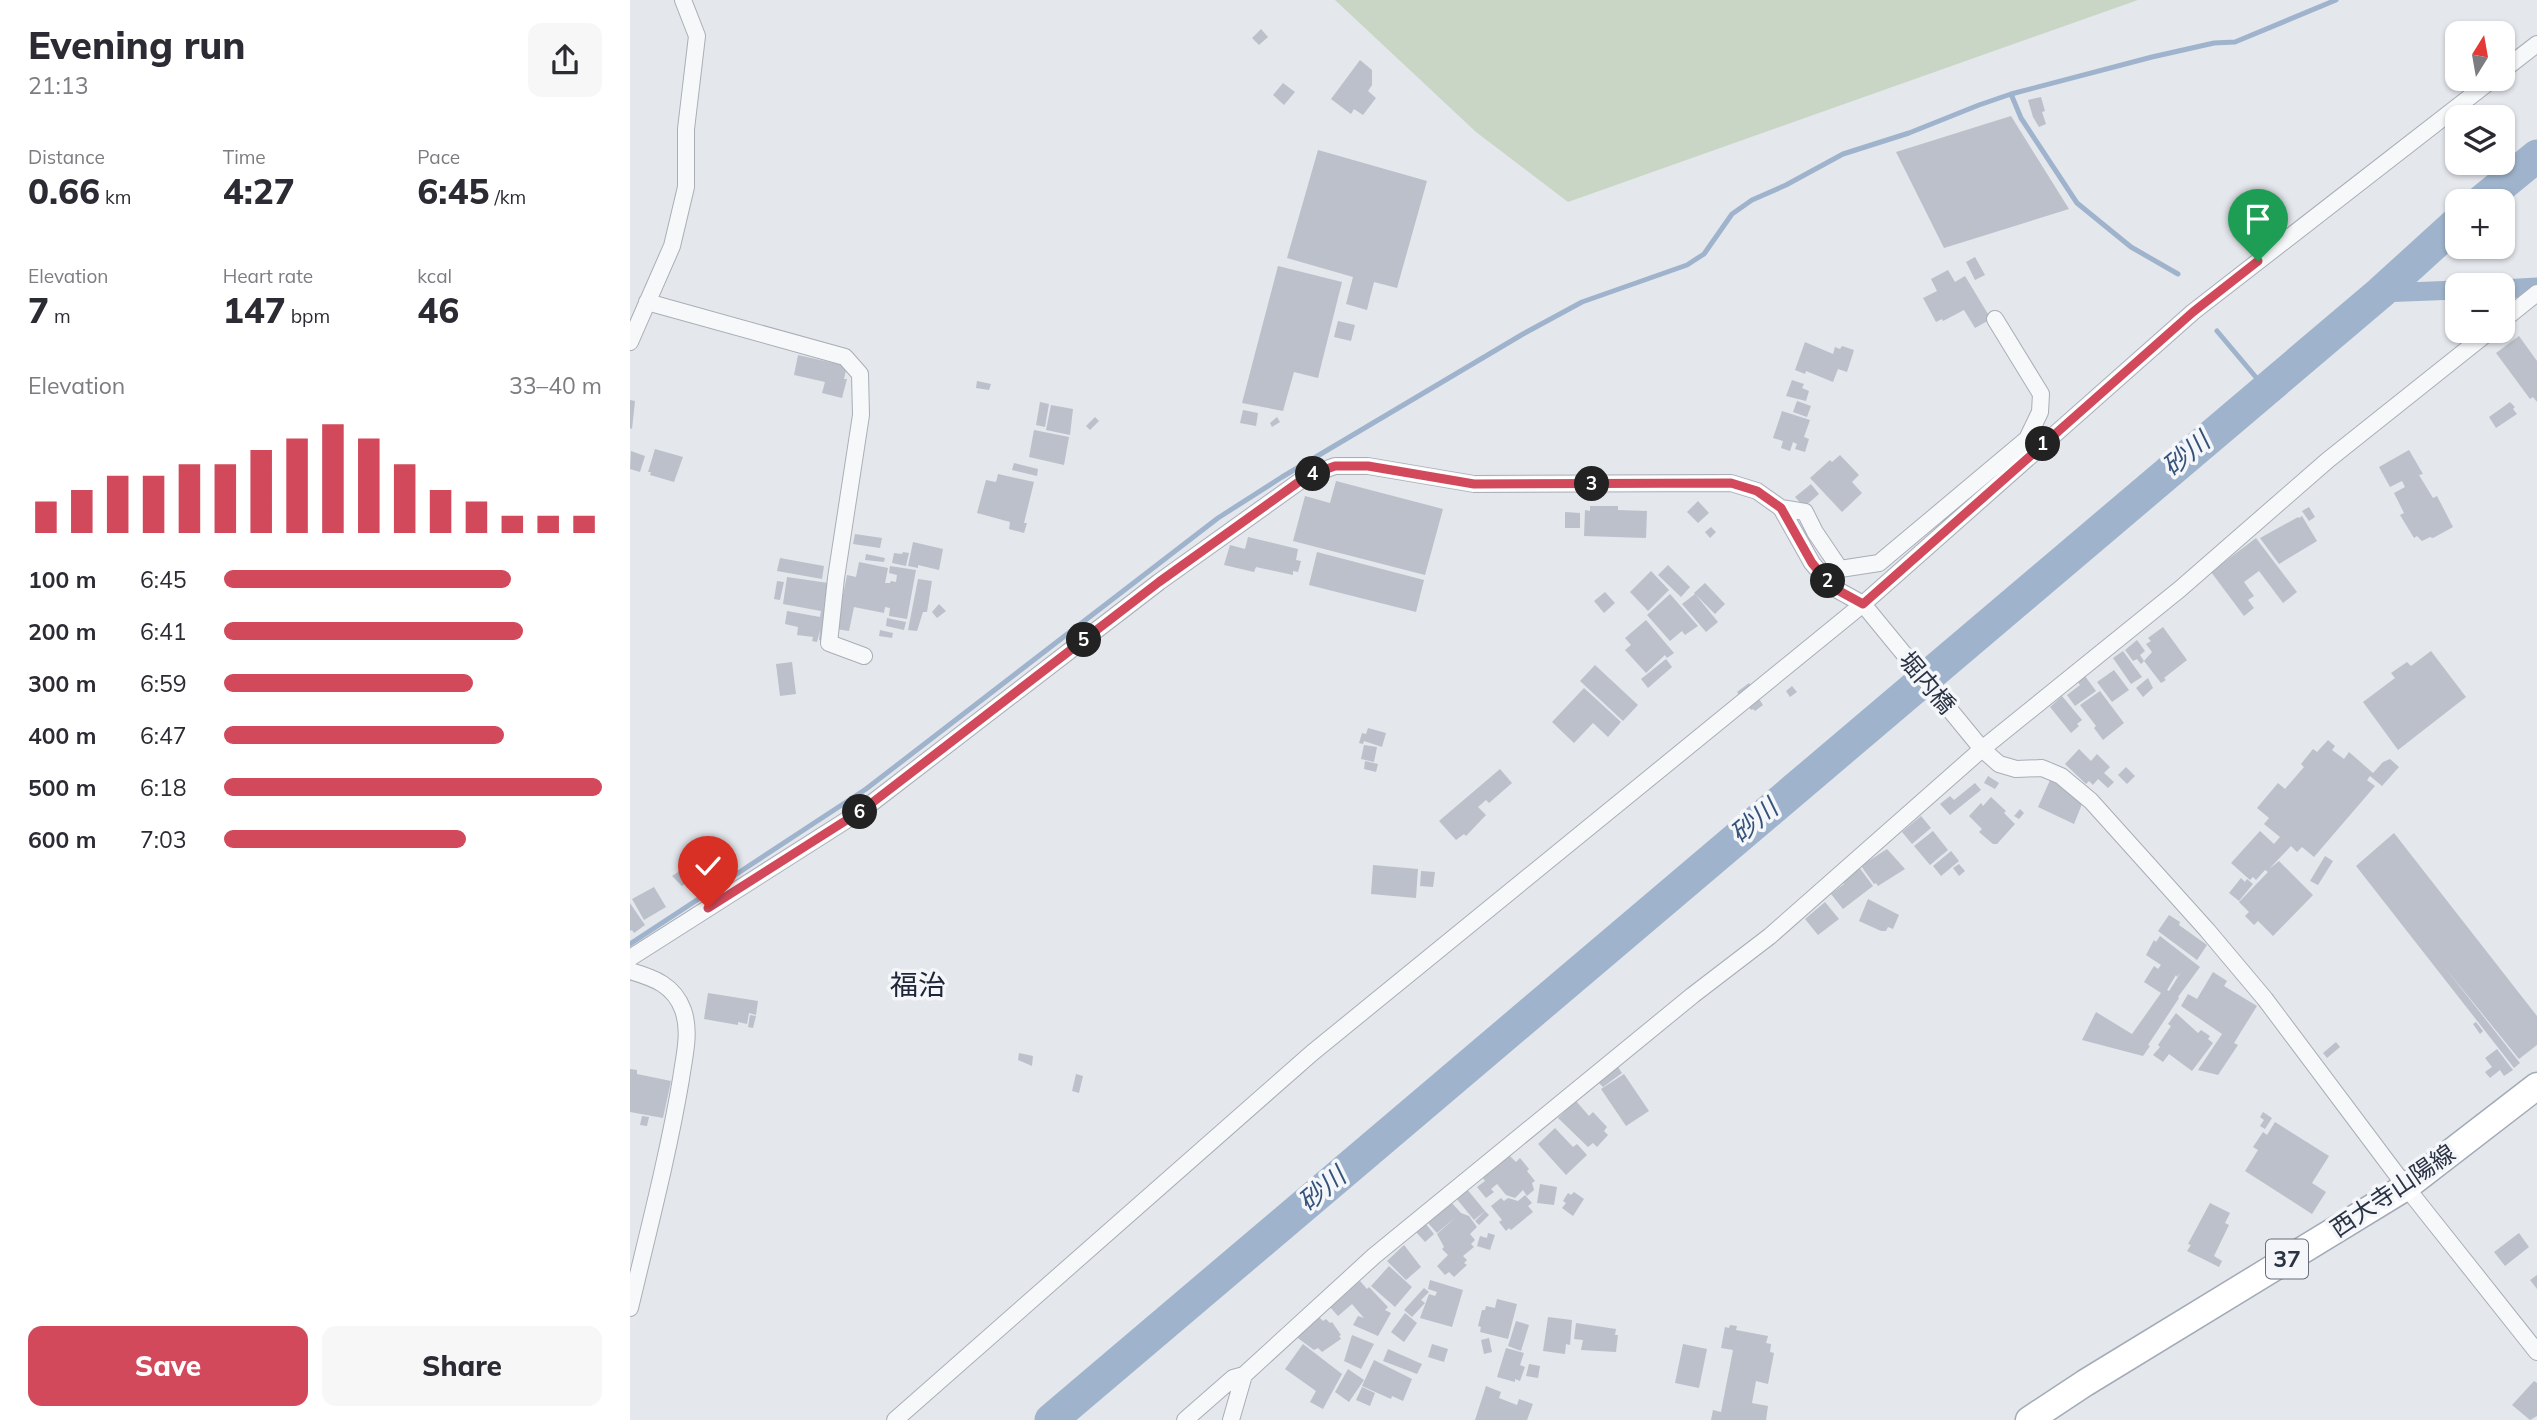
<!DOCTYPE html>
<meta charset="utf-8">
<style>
:root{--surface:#fff;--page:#f7f7f7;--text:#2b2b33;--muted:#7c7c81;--accent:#d1495b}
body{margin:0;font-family:Mulish,"Noto Sans JP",sans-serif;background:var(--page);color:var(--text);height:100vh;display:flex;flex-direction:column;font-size:26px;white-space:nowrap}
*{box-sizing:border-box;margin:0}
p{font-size:23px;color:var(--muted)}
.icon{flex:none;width:38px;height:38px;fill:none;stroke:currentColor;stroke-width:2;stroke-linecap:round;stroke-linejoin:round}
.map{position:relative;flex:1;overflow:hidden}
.details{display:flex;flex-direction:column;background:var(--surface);width:630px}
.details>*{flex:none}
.needle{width:46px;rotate:11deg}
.fabs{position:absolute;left:1815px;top:21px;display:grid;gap:14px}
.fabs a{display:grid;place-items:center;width:70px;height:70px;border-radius:14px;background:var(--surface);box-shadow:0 2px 5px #0004;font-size:35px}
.pin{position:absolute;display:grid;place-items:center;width:60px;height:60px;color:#fff;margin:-72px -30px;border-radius:50% 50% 50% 0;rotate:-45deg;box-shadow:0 0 7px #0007}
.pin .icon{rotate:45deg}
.km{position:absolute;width:35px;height:35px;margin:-18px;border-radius:50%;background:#222;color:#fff;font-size:19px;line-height:35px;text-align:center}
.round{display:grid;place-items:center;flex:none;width:74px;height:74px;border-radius:14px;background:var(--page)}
.headline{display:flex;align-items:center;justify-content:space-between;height:119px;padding:0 28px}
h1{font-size:38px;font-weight:800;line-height:52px}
.stats{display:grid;grid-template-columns:repeat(3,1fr);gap:10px;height:119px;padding:7px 28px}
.stats div{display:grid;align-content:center}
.stats b{font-size:35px;font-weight:800}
.stats small{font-size:19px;font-weight:400}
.stats p{font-size:19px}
.chart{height:196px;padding:14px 28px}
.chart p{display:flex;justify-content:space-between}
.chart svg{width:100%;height:126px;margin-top:7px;stroke:var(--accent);stroke-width:6}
.cta{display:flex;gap:14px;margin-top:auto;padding:14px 28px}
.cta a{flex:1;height:80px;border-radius:14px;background:var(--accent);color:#fff;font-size:28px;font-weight:800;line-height:80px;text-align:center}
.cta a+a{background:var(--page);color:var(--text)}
ul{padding:0 28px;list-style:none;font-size:23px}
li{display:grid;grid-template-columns:112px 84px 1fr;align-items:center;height:52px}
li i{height:18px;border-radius:9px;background:var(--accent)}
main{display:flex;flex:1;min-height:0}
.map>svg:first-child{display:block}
.green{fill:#c9d6c5}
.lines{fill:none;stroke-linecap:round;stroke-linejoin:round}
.stream{stroke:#9fb4cc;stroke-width:5}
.canal{stroke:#9fb4cc;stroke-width:19}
.river{stroke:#9fb4cc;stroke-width:33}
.building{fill:#bbc0ca;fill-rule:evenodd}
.minor-casing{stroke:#a9aeb7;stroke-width:18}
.primary-casing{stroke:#a3abb8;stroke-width:29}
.minor{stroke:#f7f8fa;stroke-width:16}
.primary{stroke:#fff;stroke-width:26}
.route-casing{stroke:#fff;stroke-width:14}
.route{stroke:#d1495b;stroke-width:9}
.labels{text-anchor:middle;stroke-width:7;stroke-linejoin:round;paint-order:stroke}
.shield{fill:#f4f6f9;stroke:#676e7b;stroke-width:2}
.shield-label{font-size:23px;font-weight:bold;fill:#2b3445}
.street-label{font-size:24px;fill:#2b3445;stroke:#f4f6f9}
.water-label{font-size:26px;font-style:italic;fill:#34527a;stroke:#f4f6f9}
.quarter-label{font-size:28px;fill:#1d2536;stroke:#f4f6f9}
</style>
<main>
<section class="details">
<div class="headline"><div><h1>Evening run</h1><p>21:13</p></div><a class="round"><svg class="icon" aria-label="share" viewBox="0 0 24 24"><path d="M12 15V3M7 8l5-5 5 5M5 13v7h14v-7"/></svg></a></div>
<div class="stats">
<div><p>Distance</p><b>0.66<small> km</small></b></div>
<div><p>Time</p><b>4:27</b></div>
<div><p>Pace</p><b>6:45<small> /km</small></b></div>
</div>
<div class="stats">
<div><p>Elevation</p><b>7<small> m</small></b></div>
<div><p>Heart rate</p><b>147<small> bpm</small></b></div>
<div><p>kcal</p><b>46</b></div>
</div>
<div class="chart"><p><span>Elevation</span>33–40 m</p>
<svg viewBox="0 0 160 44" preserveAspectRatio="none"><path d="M5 44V33M15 44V29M25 44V24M35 44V24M45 44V20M55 44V20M65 44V15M75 44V11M85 44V6M95 44V11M105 44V20M115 44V29M125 44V33M135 44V38M145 44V38M155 44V38"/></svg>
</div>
<ul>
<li><b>100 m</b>6:45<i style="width:76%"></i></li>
<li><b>200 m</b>6:41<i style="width:79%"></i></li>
<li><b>300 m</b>6:59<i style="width:66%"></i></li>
<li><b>400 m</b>6:47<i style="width:74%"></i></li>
<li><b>500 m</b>6:18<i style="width:100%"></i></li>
<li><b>600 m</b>7:03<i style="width:64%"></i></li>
</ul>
<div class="cta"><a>Save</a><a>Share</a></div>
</section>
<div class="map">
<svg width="1907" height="1420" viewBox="0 0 1907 1420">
<rect width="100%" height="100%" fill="#e4e7ec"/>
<path class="green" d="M705 0H1508L938 202 846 132Z"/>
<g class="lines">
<path class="stream" d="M1381 94 1391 118 1447 203 1501 247 1548 274
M1587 331 1635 388
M0 944 236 789 588 518 652 477 893 334 952 302 1057 265 1074 254 1102 214 1122 200 1156 185 1213 154 1279 133 1349 105 1381 94 1522 57 1584 43 1605 42 1706 0"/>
<path class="canal" d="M1872 289 1907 287
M1750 293 1827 290"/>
<path class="river" d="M1852 201 1907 156
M421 1420 1750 293 1827 223"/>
</g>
<path class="building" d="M631 29 638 37 629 45 622 38Z
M730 60 742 70V85L738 91 746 98 733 115 724 109 721 114 701 99Z
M653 83 665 92 654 105 643 95Z
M1411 97 1415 111 1412 112 1416 124 1409 127 1403 117 1398 100Z
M1381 116 1439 209 1314 248 1266 152Z
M688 150 797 181 767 288 744 282 737 310 716 304 723 277 657 258Z
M1345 257 1355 275 1345 280 1336 262Z
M648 266 712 282 688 378 664 372 653 411 612 403Z
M1318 270 1325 282 1335 276 1361 319 1345 328 1334 310 1313 321 1312 319 1306 322 1293 298 1307 291 1301 279Z
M708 321 725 325 721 341 704 337Z
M1889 336 1907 361V402L1903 397 1900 399 1866 353Z
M1175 342 1203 354 1205 347 1210 349 1212 346 1224 350 1217 372 1208 369 1203 382 1176 371 1175 374 1165 370Z
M168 355 217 366 214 379H217L212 398 192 393 195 382 164 375Z
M1162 380 1174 384 1172 388 1179 391 1176 401 1156 396Z
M347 381 361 384 359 390 346 388Z
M0 400 5 401 2 429 0 428Z
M1167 401 1181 406 1177 417 1163 412Z
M410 402 419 404 415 427 406 425Z
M1880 402 1885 407 1883 409 1887 414 1866 428 1859 417Z
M421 405 443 409 440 435 416 430Z
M613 410 628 413 626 426 610 423Z
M1152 411 1180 420 1174 437 1179 439 1175 452 1165 449 1167 444 1163 442 1160 451 1151 448 1153 441 1143 438Z
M465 417 469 421 460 430 456 426Z
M647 417 650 422 642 427 640 423Z
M404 430 439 437 434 465 399 457Z
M25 449 53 457 44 482 20 475 21 472H18Z
M1779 450 1793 474 1789 475 1803 498 1807 496 1823 527 1803 538 1800 537 1792 541 1787 536 1784 538 1770 515 1774 513 1764 493 1775 487 1772 481 1760 487 1749 467Z
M1 451 15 456 10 472 0 469Z
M1210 455 1229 475 1222 482 1232 493 1212 512 1180 478 1200 460 1202 462Z
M384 463 408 469 407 476 382 470Z
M368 474 404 482 394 523H397L394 533 379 529 380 522 347 513 356 480 366 482Z
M706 481 813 509 795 575 663 541 675 496 700 503Z
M1181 484 1189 494 1174 507 1165 497Z
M1068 501 1079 513 1068 523 1057 512Z
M960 506H988V510L1017 511 1016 538 954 536 955 510 960 511Z
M1679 507 1685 517 1679 521 1672 511Z
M935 512 950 513V528H935Z
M1672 516 1687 541 1649 564 1630 538 1668 517 1669 518Z
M1081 527 1086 532 1080 538 1075 532Z
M225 534 252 538 250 548 223 544Z
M618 537 668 549 666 560 671 561 668 572 663 571V575L626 567 624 572 594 565 600 545 615 549Z
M1626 538 1667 592 1653 603 1629 571 1614 582 1624 596 1618 600 1624 608 1614 616 1581 572Z
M283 542 313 549 309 570 288 565V568L278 566Z
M273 552 279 553 276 566 262 563 264 553 272 554Z
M687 552 794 580 786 612 679 585Z
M236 554 255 558 254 562 235 560Z
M150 558 194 566 192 579 147 571Z
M229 562 258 568 255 583H260L261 581 266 582 267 575 259 573 260 566 286 570 277 619 259 616 260 608 255 607 254 613 224 607 219 631 206 629 217 575 226 577Z
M1038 565 1060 587 1051 597 1028 575Z
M1021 571 1039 590 1018 611 1000 592Z
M157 577 205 584 195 641 189 640 190 630 187 642 182 641 183 637 167 635 168 627 155 624 157 611 190 617 191 611 153 604Z
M288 579 302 581 297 612H293L287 631 278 630Z
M147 581 154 582 150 600 144 599Z
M1075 583 1095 604 1085 614 1064 593Z
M975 592 985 603 974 613 964 601Z
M1040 594 1068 626 1055 635 1052 631 1040 641 1017 615Z
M1065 594 1088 622 1076 632 1052 604Z
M309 604 316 611 307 618 302 612Z
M257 618 276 622 274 630 256 626Z
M1016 620 1044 653 1037 658 1035 655 1016 673 995 650 1001 645 995 638Z
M1533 627 1557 660 1534 678 1536 680 1531 683 1514 661 1522 652 1516 644 1521 641 1518 638Z
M250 630 263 633 262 638 249 636Z
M1507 640 1515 651 1510 655 1514 661 1511 664 1507 659 1503 661 1495 650Z
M1493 651 1512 677 1501 684 1483 658Z
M1801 651 1836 697 1768 750 1733 702 1765 678 1761 673 1777 662 1781 666Z
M1036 659 1042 667 1018 688 1011 679Z
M162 662 166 694 150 696 146 664Z
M965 665 1008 705 993 721 950 681Z
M1484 670 1499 690 1482 702 1467 682Z
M1455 676 1466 691 1445 706 1437 695 1450 685 1448 682Z
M1518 678 1523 688 1513 697 1506 688Z
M1119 683 1133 705 1125 711 1123 709 1121 710 1107 692Z
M1162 686 1167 692 1160 697 1156 691Z
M954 688 991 722 978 737 963 723 944 743 922 722Z
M1470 691 1494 723 1473 740 1464 728 1466 726 1450 705Z
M1432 696 1452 720 1447 724 1449 726 1441 733 1420 707Z
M738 728 756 733 752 747 734 741 733 744 729 743 732 733 736 734Z
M1698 740 1705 746 1702 750 1714 759 1719 752 1743 773 1753 762 1760 759 1769 767 1752 786 1740 776 1737 780 1745 786 1684 857 1672 847 1667 852 1661 846 1639 869 1649 861 1683 895 1643 936 1628 921 1624 925 1615 916 1619 912 1609 902 1638 872 1635 870 1626 880 1623 877 1620 880 1601 863 1630 831 1644 844 1650 837 1634 824 1639 818 1627 808 1648 783 1655 789 1674 767 1671 764 1683 749 1687 752Z
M734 745 747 747 744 762 731 759Z
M1449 749 1461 761 1467 754 1480 767 1474 773 1484 782 1478 788 1468 779 1463 785 1459 781 1456 784 1435 764Z
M735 761 748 764 746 772 734 769Z
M1496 767 1505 776 1497 784 1488 775Z
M870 769 882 783 859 803 856 800 848 807 856 815 836 836 834 834 826 840 809 821Z
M1358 776 1369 783 1365 789 1354 783Z
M1421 778 1452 804 1444 824 1408 807Z
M1345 783 1351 790 1320 815 1310 804 1320 796 1324 800Z
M1361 797 1376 811 1374 813 1385 824 1367 844H1363L1349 832 1352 829 1339 816 1351 803 1353 806Z
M1390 809 1394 813 1389 819 1384 816Z
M1291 816 1301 828 1282 844 1272 832Z
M1303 831 1318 850 1300 865 1284 846Z
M1764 833 1907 1016V1045L1889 1059 1812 964 1890 1063 1884 1068 1726 866Z
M1257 849 1275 869 1248 886 1246 883 1244 884 1231 866Z
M1321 851 1329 861 1311 876 1303 866Z
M1695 856 1703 861 1688 885 1680 881Z
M1329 864 1335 871 1329 876 1323 868Z
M743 865 788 869 786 898 741 894Z
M56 867 64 878 52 886 42 876Z
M1229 867 1243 886 1213 909 1201 894 1214 884 1211 880Z
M791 871 805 872 803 887 790 886Z
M1611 878 1615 882 1617 879 1623 884 1609 901 1599 893Z
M24 887 36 907 14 920 2 899Z
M1238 899 1269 915 1263 929 1258 927 1256 931H1251L1229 921Z
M1195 902 1209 919 1188 935 1175 919Z
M0 903 15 925 4 933 2 930 0 931Z
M1539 915 1550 922 1549 925 1577 945 1567 960 1528 931Z
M1530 936 1570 967 1548 997 1549 998 1518 1045 1520 1046 1513 1056 1452 1040 1466 1012 1502 1034 1531 993 1514 982 1524 966 1528 969 1531 965 1516 955 1524 940 1526 942ZM1551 972 1539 991 1537 990 1546 975 1547 977Z
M1583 972 1597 981 1594 986 1627 1006 1604 1043 1608 1045 1588 1075 1568 1070 1592 1034 1551 1006 1558 994 1567 999Z
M78 993 128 1001 126 1015 119 1013 117 1024 108 1022V1025L74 1019Z
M1546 1013 1568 1033 1571 1030 1580 1036 1578 1039 1583 1043 1562 1071 1539 1054 1533 1062 1523 1055 1530 1047 1528 1045 1541 1026 1538 1024Z
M120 1015 126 1016 123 1028 118 1027Z
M1846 1022 1853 1031 1850 1034 1843 1024Z
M1706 1042 1710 1047 1697 1058 1693 1053Z
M1867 1049 1883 1070 1874 1076 1870 1070 1860 1078 1855 1072 1862 1067 1855 1058Z
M389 1053 403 1056 402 1066 388 1060Z
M988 1067 992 1073 973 1087 968 1082Z
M0 1069 7 1070V1074L41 1081 33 1118 0 1112Z
M446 1074 453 1076 449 1093 442 1091Z
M994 1074 1019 1111 996 1126 971 1089Z
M946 1101 959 1116 963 1112 977 1127 974 1131 978 1135 967 1147 963 1143 958 1147 928 1118Z
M1633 1112 1642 1118 1635 1129 1630 1126 1634 1120 1630 1117Z
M12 1116 19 1117 17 1126 10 1125Z
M1645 1122 1699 1156 1682 1183 1696 1192 1682 1214 1615 1171 1628 1150 1623 1147 1633 1132 1637 1135Z
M925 1128 943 1147 947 1144 957 1155 936 1175 908 1144Z
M879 1155 886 1162 890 1158 899 1169 897 1171 905 1181 902 1183 904 1190 897 1196 893 1190 885 1198 876 1195 867 1184 861 1189 864 1192 856 1198 847 1187 855 1181 852 1177Z
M910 1184 927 1187 924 1205 907 1203Z
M836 1188 855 1211 844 1220 826 1198Z
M944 1192 954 1199 943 1216 932 1208 936 1203 933 1201 938 1193 941 1195Z
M895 1195 902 1203 898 1206 903 1212 881 1230 879 1228 876 1231 869 1222 872 1220 861 1206 871 1198 874 1201 878 1198 888 1201Z
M821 1202 831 1213 839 1216 847 1227 840 1234 845 1240 841 1244 844 1247 833 1256 837 1260 834 1263 837 1265 824 1277 819 1272 815 1275 807 1266 818 1255 812 1249 814 1247 807 1234 828 1215 807 1233 798 1223Z
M1580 1203 1600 1213 1595 1223 1599 1225 1584 1256 1592 1261 1589 1267 1557 1251 1561 1245 1558 1244Z
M855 1211 859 1215 849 1225 845 1221Z
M796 1224 804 1234 795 1242 786 1232Z
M858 1233 865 1235 860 1250 847 1246 850 1236 857 1238Z
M1889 1233 1899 1247 1875 1266 1864 1252Z
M774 1245 791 1267 776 1280 757 1261Z
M759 1266 782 1287 765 1307 741 1286Z
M1907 1275V1289L1900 1280Z
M800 1280 833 1290 822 1327 790 1318 799 1294 805 1296 807 1292 798 1289Z
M730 1281 737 1289 739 1287 758 1307 755 1310 761 1313 748 1336 723 1325 728 1316 734 1318 722 1304 708 1316 700 1307Z
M794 1288 799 1292 791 1300 795 1303 782 1317 774 1310Z
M867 1299 887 1304 878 1339 850 1332 851 1327 848 1326 852 1310H855L856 1306 865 1308Z
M775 1313 787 1323 774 1342 761 1332Z
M689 1317 693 1321 696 1319 700 1323 702 1322 711 1335 709 1336 711 1339 692 1352 688 1348 684 1350 665 1336Z
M918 1317 942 1320 940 1345 936 1344 935 1354 913 1351Z
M886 1321 899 1325 891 1351 878 1346Z
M946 1323 986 1329 985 1335H988L986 1352 951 1350 953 1340 944 1339Z
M1100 1325 1107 1326 1106 1330 1138 1336 1136 1343 1141 1344 1140 1352 1144 1353 1138 1384 1126 1381 1122 1403 1138 1406 1136 1420H1081L1083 1410 1091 1412 1103 1350 1091 1348 1095 1327 1099 1328Z
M722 1335 744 1344 731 1369 714 1361Z
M859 1338 862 1352 854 1354 851 1340Z
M673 1344 712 1374 693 1409 680 1402 686 1391 655 1369Z
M802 1344 818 1349 814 1362 798 1357Z
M1053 1344 1077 1349 1069 1388 1045 1383Z
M876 1348 894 1353 890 1365 895 1367 890 1381 885 1379V1382L867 1377Z
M758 1349 792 1364 787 1374 753 1361Z
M744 1360 782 1379 773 1401 762 1396 761 1399 732 1386Z
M899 1364 910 1366 908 1378 896 1376Z
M718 1369 734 1380 719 1402 705 1392Z
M1904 1381 1907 1383V1416L1900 1420 1882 1405Z
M856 1386 871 1392 869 1398 887 1405 889 1399 903 1404 897 1420H845Z
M732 1387 745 1393 740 1406 726 1400Z"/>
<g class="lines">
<defs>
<path id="minor" d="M1872 71 1907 44
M17 302 215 357 230 374 231 415 206 578 199 643 234 656
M1872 321 1907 293
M0 342 42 246 56 187V129L67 36 53 0
M1151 508 1175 512 1185 532 1210 569 1249 563 1397 439 1410 412 1411 394 1365 319
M0 958 234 809 529 582 677 476 705 466H738L844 484 1101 483 1127 491 1151 508 1182 563 1202 587 1233 604 1352 749 1369 764 1386 769 1412 768 1431 776 1461 801 1577 930 1635 999 1776 1187 1907 1352
M0 971C24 978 44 985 53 1010 61 1032 54 1057 51 1079 38 1156 18 1232 0 1308
M265 1420 682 1053 1233 604 1563 312 1863 79
M555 1420 603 1378 614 1375
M601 1420 614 1375 744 1256 1063 995 1140 936 1352 749 1550 589 1698 460 1860 331"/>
<path id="primary" d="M1399 1420 1455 1383 1776 1187 1907 1086"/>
</defs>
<use href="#minor" class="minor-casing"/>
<use href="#primary" class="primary-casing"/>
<use href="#minor" class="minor"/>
<use href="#primary" class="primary"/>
</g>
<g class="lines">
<defs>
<path id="route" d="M78 908 234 809 529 582 677 476 705 466H738L844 484 1101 483 1127 491 1151 508 1182 563 1202 587 1233 604 1563 312 1628 261"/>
</defs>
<use href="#route" class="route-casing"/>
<use href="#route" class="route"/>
</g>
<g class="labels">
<rect class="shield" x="1636" y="1239.5" width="42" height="39" rx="5"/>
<g class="shield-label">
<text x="1657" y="1267">37</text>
</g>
<g class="street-label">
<text transform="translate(1297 683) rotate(50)" y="8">堀内橋</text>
<text transform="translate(1763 1191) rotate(-34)" y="8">西大寺山陽線</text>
</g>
<g class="water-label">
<text transform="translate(1556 454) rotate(-40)" y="9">砂川</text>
<text transform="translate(1124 821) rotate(-40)" y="9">砂川</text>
<text transform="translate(692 1189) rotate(-40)" y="9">砂川</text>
</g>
<g class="quarter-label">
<text x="288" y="995">福治</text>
</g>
</g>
</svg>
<div class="fabs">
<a><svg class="needle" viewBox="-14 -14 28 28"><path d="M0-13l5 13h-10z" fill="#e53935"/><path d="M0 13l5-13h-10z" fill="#7c7c81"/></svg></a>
<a><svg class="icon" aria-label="layers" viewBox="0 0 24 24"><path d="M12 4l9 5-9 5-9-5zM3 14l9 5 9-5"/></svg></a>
<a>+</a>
<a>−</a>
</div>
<div class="pin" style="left:1628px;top:261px;background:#1e9e55"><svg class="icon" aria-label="arrive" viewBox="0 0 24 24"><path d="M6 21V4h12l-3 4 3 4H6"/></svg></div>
<div class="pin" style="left:78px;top:908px;background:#d93025"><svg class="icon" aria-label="check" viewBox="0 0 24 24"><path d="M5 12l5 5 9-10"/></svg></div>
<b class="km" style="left:1413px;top:444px">1</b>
<b class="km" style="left:1198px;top:581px">2</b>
<b class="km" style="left:962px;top:484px">3</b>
<b class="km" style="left:683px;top:474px">4</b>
<b class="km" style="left:454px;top:640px">5</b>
<b class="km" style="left:230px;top:812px">6</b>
</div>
</main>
